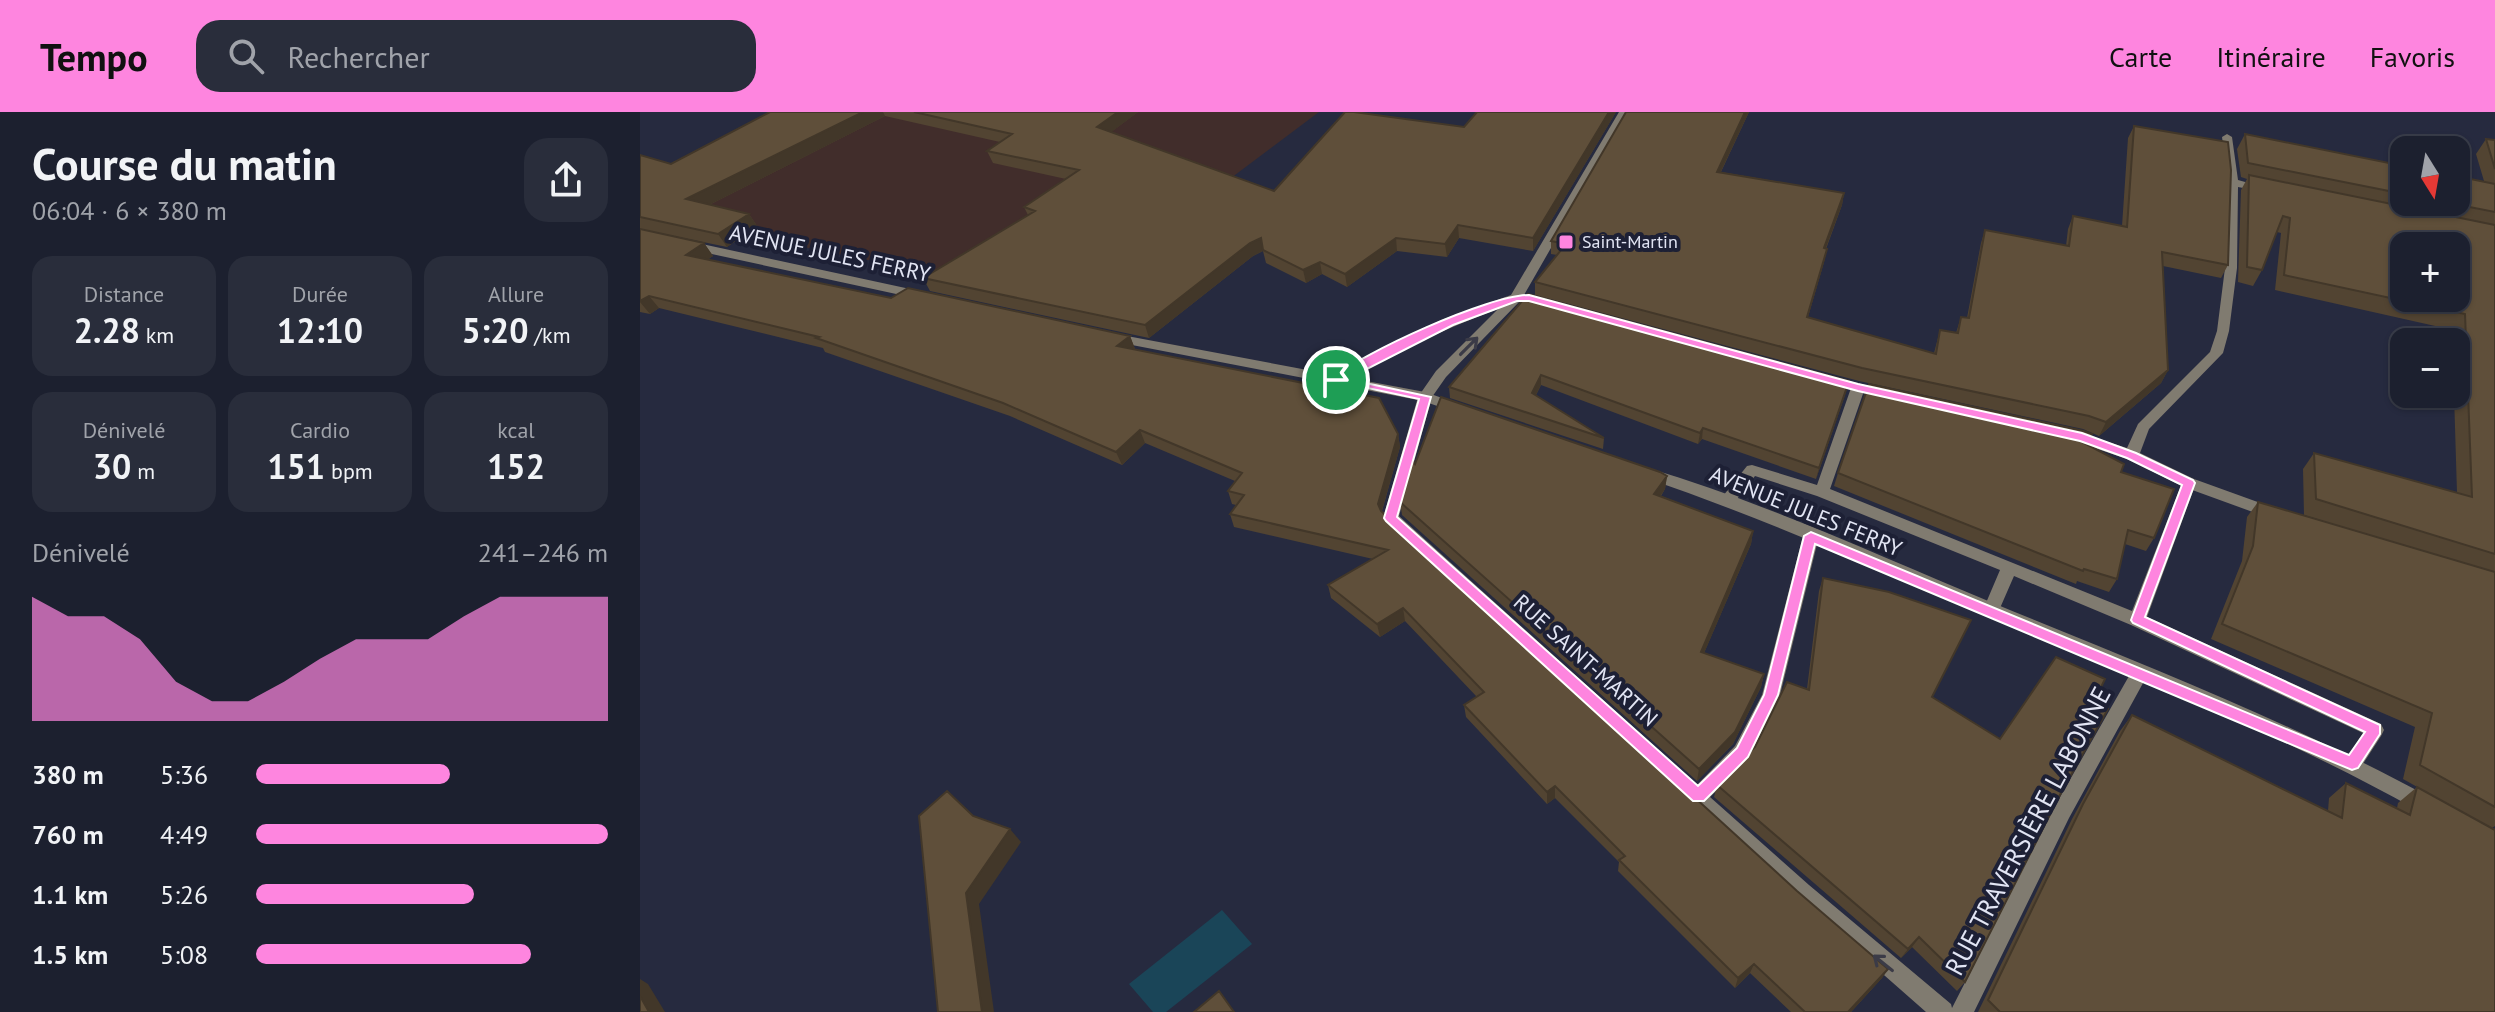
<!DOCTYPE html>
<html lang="fr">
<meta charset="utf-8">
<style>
:root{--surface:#1c202f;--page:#292d3b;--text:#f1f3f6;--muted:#a0a3aa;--line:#3a3e4b;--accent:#fe85df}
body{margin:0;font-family:"PT Sans",sans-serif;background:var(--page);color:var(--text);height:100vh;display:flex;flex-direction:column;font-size:30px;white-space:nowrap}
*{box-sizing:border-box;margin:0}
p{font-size:26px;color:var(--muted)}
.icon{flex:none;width:44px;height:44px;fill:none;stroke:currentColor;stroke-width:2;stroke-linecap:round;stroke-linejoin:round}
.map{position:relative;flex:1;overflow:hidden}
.panel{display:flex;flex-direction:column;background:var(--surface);width:640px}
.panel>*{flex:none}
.needle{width:52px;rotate:169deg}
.controls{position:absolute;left:1750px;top:24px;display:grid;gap:16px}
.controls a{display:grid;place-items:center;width:80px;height:80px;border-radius:16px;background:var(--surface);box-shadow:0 2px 6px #0004,0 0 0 2px var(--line);font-size:40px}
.pin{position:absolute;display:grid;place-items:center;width:68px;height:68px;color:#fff;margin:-34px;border:4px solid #fff;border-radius:50%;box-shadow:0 2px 8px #0007}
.round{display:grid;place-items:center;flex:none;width:84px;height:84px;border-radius:24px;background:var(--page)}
.overview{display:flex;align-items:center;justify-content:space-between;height:136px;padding:0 32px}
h1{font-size:44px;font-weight:700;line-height:60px}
.metrics{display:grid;grid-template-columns:repeat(3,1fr);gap:12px;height:136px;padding:8px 32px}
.metrics div{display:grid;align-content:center;border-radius:20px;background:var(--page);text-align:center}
.metrics b{font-size:34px;font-weight:700}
.metrics small{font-size:22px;font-weight:400}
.metrics p{font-size:22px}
.chart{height:224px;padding:16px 32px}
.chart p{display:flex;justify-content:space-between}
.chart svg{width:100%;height:144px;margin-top:8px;fill:var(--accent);opacity:.7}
ul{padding:0 32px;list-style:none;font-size:26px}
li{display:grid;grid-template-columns:128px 96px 1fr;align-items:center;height:60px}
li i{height:20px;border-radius:10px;background:var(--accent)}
header{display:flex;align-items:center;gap:48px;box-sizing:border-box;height:112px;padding:0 40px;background:var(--accent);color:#111}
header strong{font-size:38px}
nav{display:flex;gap:44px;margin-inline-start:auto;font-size:28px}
.search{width:560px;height:72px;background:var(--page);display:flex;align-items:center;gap:20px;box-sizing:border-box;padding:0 28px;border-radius:24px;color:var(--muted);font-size:30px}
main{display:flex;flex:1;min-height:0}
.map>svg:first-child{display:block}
.industrial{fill:#412d2b}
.water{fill:#1a4558}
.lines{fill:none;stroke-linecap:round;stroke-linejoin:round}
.service{fill:#807b70;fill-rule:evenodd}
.minor{fill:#807b70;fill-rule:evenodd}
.tertiary{fill:#807b70;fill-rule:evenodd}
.wall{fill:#524432}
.shaded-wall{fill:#423729}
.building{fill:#5f4f3a;stroke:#423729;stroke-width:2;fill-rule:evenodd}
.oneway{stroke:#3b3b47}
.route{fill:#fe85df;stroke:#fff;stroke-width:2;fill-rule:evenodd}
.poi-dot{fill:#fe85df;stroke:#1d2035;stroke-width:3}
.labels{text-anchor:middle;stroke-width:8;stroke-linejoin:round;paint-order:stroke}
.far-poi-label{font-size:18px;fill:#e2e5f4;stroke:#1d2035;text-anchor:start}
.street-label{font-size:22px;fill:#e2e5f4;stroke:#1d2035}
.near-street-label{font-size:26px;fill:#e2e5f4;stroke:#1d2035}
</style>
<header>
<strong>Tempo</strong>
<div class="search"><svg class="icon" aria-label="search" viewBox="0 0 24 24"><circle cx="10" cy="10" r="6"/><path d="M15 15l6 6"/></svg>Rechercher</div>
<nav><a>Carte</a><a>Itinéraire</a><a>Favoris</a></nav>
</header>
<main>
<section class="panel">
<div class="overview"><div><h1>Course du matin</h1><p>06:04 · 6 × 380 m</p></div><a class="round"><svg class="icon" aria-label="share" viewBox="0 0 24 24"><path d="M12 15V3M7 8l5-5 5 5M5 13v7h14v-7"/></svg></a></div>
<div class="metrics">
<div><p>Distance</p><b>2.28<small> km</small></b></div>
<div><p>Durée</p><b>12:10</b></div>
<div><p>Allure</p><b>5:20<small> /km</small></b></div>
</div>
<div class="metrics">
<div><p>Dénivelé</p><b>30<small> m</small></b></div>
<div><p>Cardio</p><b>151<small> bpm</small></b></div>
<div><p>kcal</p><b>152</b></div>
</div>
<div class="chart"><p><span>Dénivelé</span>241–246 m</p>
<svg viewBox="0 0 160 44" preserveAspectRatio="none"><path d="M0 44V6L10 12L20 12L30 19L40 32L50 38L60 38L70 32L80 25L90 19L100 19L110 19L120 12L130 6L140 6L150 6L160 6V44z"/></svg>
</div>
<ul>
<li><b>380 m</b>5:36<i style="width:55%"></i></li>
<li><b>760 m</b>4:49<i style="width:100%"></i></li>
<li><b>1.1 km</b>5:26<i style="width:62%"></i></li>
<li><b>1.5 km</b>5:08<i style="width:78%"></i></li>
</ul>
</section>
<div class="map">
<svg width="1855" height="900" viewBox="0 0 1855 900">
<rect width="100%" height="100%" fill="#262a3f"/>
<path class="industrial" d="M159 0H679L583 72 307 164 0 102V86Z"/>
<path class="water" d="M582 798 612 832 526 900H513L489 872Z"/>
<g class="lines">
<path class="service" d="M1218 272 1225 276 1190 377 1492 499 1542 371 1549 366 1554 367 1556 371 1507 505 1741 612 1744 618 1741 624 1719 658 1712 660 1705 658 1703 652 1723 621 1491 513 1374 464 1357 503H1345L1343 498 1360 458 1177 384 1115 364 1093 392H1083L1080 388 1083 384 1107 354 1112 353 1177 373 1211 276Z"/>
<path class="minor" d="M979 0H989L884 183 904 185 910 189 904 193 879 190 806 265 792 285 759 404 1057 673 1095 634 1122 583 1163 424 1165 420H1177L1179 424 1140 583 1109 646 1070 685 1169 773 1311 892 1312 896 1415 694 1493 557 1499 555 1505 557 1508 562 1429 706 1334 900H1286L1086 724 743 406 778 285 796 259 858 197C803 217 752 242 701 271L696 272 689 268 745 235 804 207 871 183Z
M1587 22 1592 25 1598 68 1630 77 1624 80 1598 75 1597 156 1589 219 1583 241 1509 317 1500 341 1554 367 1637 397 1640 401 1637 405 1632 407 1544 375 1487 347 1425 326 1423 323 1430 318 1487 336 1498 312 1570 240 1577 219 1585 156 1588 70 1582 25Z
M1189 264 1253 280 1255 283 1248 287 1184 271V265Z"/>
<path class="tertiary" d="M48 129 284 180 290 184 284 188 44 136V130Z
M471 221 785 280 825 294 827 297 820 302 783 289 466 228 464 225Z
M1008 356C1126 391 1239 444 1353 491 1499 551 1652 610 1791 686L1794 692 1791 698 1784 701 1777 698C1649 626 1510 571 1374 514 1251 463 1129 408 1003 365L1001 361Z"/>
</g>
<path class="wall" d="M130 0H498L471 20 634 79 824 15 837 0H976L893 139 819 126 807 145 757 139 707 175 682 162 666 171 626 151 623 139 613 144 509 226 290 179 283 166 388 103 384 95 426 67 353 51 347 39 360 30 245 4 69 93 109 102 117 114 87 135 0 117V43L31 52Z
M986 0H1109L1081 60 1204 81 1202 93 1186 137H1187L1184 150 1168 205 1294 241 1300 218 1316 221 1321 205 1327 206 1341 131 1345 118 1426 134 1428 117 1433 104 1482 114 1488 26 1494 14 1588 153 1581 166 1523 154 1528 258 1521 271 1459 324 1443 317 1219 269 895 183V170L917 143 911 142V129Z
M1605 22 1764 54V90H1816L1844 69 1836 42 1846 27 1855 28V714L1852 716 1855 900H1338L1432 707 1480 619 1492 603 1688 699 1689 686 1706 671 1757 696 1758 691 1777 675 1822 700 1763 667 1775 615 1571 527 1602 449 1607 405 1618 390 1719 420 1664 403 1663 357 1674 341 1817 381 1814 282H1816V230H1813V218L1635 178 1641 121 1637 120 1622 158 1613 174 1598 170 1601 78 1607 67 1601 65 1597 37Z
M0 117 64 131 73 144 67 148 251 186 490 224 495 237 758 322 760 335 742 399 1157 779 1248 857 1242 866 1211 900H1151L1110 861 1095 876 978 759 979 750 915 686 907 692 826 605 824 593 837 585 765 509 740 525 691 486 688 473 733 447 594 415 590 402 596 393 592 392 588 379 595 369 505 331 482 353 370 304 185 240 183 236 19 196 10 202 0 200Z
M888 182 1206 280 1176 367 1062 327 1058 332 901 273 896 283 964 326 963 337 810 286 809 275Z
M1446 333 1481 360 1514 426 1506 439 1485 432 1477 467 1469 480 1437 469 1436 472 1194 374 1198 361Z
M1027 364 1025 377 1021 384 1113 419 1111 432 1064 541 1124 562 1121 575 1093 632 1057 669 762 403 760 390Z
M1183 466 1292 585 1360 627 1454 590 1421 681 1325 870 1317 879 1272 835 1261 846 1074 685 1077 673 1115 635 1167 577 1179 479Z"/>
<path class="shaded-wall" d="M223 0H243L245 4 55 100 46 87Z
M478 0H498L461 28 457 15Z
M969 0H976L893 139V126Z
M1105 0H1109L1075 72 1077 60Z
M1204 81 1202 93 1181 149 1184 136Z
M109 102 117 114 87 135 78 122Z
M818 113 819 126 807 145 805 132Z
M621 126 623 139 613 144 509 226 505 213 610 131Z
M756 126 757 139 707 175 705 162Z
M64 131 73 144 55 156 46 143Z
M1187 137 1184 150 1164 218 1167 205Z
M680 150 682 162 666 171 663 158Z
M9 184 19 196 10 202 0 190Z
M490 224 495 237 477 234Z
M1528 258 1521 271 1459 324 1466 310Z
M901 263V273L892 291V281Z
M1209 269 1206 280 1176 367 1179 356Z
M1063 316 1062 327 1058 332 1060 321Z
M500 318 505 331 482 353 476 340Z
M758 322 760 335 740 405 738 392Z
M1027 364 1025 377 1013 395 1014 382Z
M1113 419 1111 432 1059 553 1061 540Z
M763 496 765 509 740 525 737 512Z
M1124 562 1121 575 1093 632 1057 669 1059 657Z
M915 674V686L907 692V680Z
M370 717 381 730 339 792 354 900H342L326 781Z
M1279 825 1272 835 1261 846 1268 837Z
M1114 852 1110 861 1095 876 1098 866Z
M1248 857 1242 866 1211 900H1208Z
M0 867 8 872 25 900H9L0 884Z"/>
<path class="building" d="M130 0H223L46 87 109 102 78 122 0 105V43L31 52Z
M274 0H478L457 15 634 79 705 0H714L824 15 837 0H969L893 126 818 113 805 132 756 126 705 162 680 150 663 158 623 138 621 126 610 131 505 213 283 166 395 99 384 95 439 58 347 39 372 22Z
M986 0H1105L1077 60 1204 81 1184 136 1187 137 1167 205 1296 242 1300 218 1318 221 1321 205 1329 206 1345 118 1429 134 1433 104 1487 115 1494 14 1588 30 1591 58 1588 153 1522 140 1528 258 1466 310 1449 304 1222 256 895 170 926 132 911 129Z
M1605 22 1764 54V82L1608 51Z
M1846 27 1855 28V57Z
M1609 63 1855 113V442L1676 387 1674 341 1832 385 1825 202 1644 163 1650 106 1643 104 1622 158 1607 155ZM1764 134H1816V186H1764Z
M1816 64 1855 72V100L1804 90H1816Z
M0 117 64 131 46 143 251 186 268 176 490 224 477 234 739 286 758 322 738 392 741 399 1157 779 1248 857 1208 900H1165L1114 852 1098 866 979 748 985 744 915 674 907 680 824 593 844 580 763 496 737 512 688 473 748 438 590 402 604 383 588 379 602 361 500 318 476 340 363 291 176 226 179 225 9 184 0 189Z
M888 182 1209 269 1179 356 1063 316 1060 321 901 263 892 281 964 326 809 275Z
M1229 272 1444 319 1452 322 1442 330 1484 352 1481 360 1534 377 1514 426 1488 418 1477 467 1444 457 1443 459 1198 361Z
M801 285 1020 360 1027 364 1014 382 1113 419 1061 540 1124 562 1095 620 1059 657 760 390 772 347 775 352Z
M1618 390 1855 460V695L1780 653 1792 601 1582 512 1613 434Z
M1183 466 1249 480 1331 508 1292 585 1360 627 1416 545 1465 567 1454 590 1468 597 1421 681 1325 870 1279 825 1268 837 1077 673 1115 635 1147 570 1169 578Z
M1492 603 1702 706 1706 671 1770 703 1777 675 1855 718V900H1360L1348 888 1443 692Z
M307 679 333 704 370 717 326 781 342 900H298L279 704Z
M579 879 594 900H554Z
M0 884 9 900H0Z"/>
<defs><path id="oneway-shaft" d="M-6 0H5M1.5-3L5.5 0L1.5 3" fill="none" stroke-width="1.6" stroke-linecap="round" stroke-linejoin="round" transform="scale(2)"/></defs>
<g class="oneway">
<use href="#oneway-shaft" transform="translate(829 234) rotate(-45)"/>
<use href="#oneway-shaft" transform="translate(1243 851) rotate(-141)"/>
</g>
<path class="route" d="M889 183 1218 272 1442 321 1496 341 1553 368 1555 371 1505 505 1740 613V622L1718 656 1712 658 1175 432 1138 583 1108 645 1064 689H1053L746 409 744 406 779 287 690 268C721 241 849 183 889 183ZM877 189H889L1218 279 1440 329 1487 346 1542 373 1491 508 1493 511 1725 620 1709 643 1171 420 1164 424 1124 583 1097 636 1058 674 757 405 791 285 707 267 813 213Z"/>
<rect class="poi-dot" x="918" y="122" width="16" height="16" rx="4"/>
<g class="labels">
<g class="far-poi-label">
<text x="942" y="136">Saint-Martin</text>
</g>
<g class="street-label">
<text transform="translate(190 141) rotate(12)" y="8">AVENUE JULES FERRY</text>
<text transform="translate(1166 399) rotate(22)" y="8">AVENUE JULES FERRY</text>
<text transform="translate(946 548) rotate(42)" y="8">RUE SAINT-MARTIN</text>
</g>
<g class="near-street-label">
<text transform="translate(1388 719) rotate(-62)" y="9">RUE TRAVERSIÈRE LABONNE</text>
</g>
</g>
</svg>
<div class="controls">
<a><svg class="needle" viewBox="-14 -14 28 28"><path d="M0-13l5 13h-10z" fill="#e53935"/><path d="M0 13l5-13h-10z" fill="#a0a3aa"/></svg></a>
<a>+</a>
<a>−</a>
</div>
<div class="pin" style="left:696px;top:268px;background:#1e9e55"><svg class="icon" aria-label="arrive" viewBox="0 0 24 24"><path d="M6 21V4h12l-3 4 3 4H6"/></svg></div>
</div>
</main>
